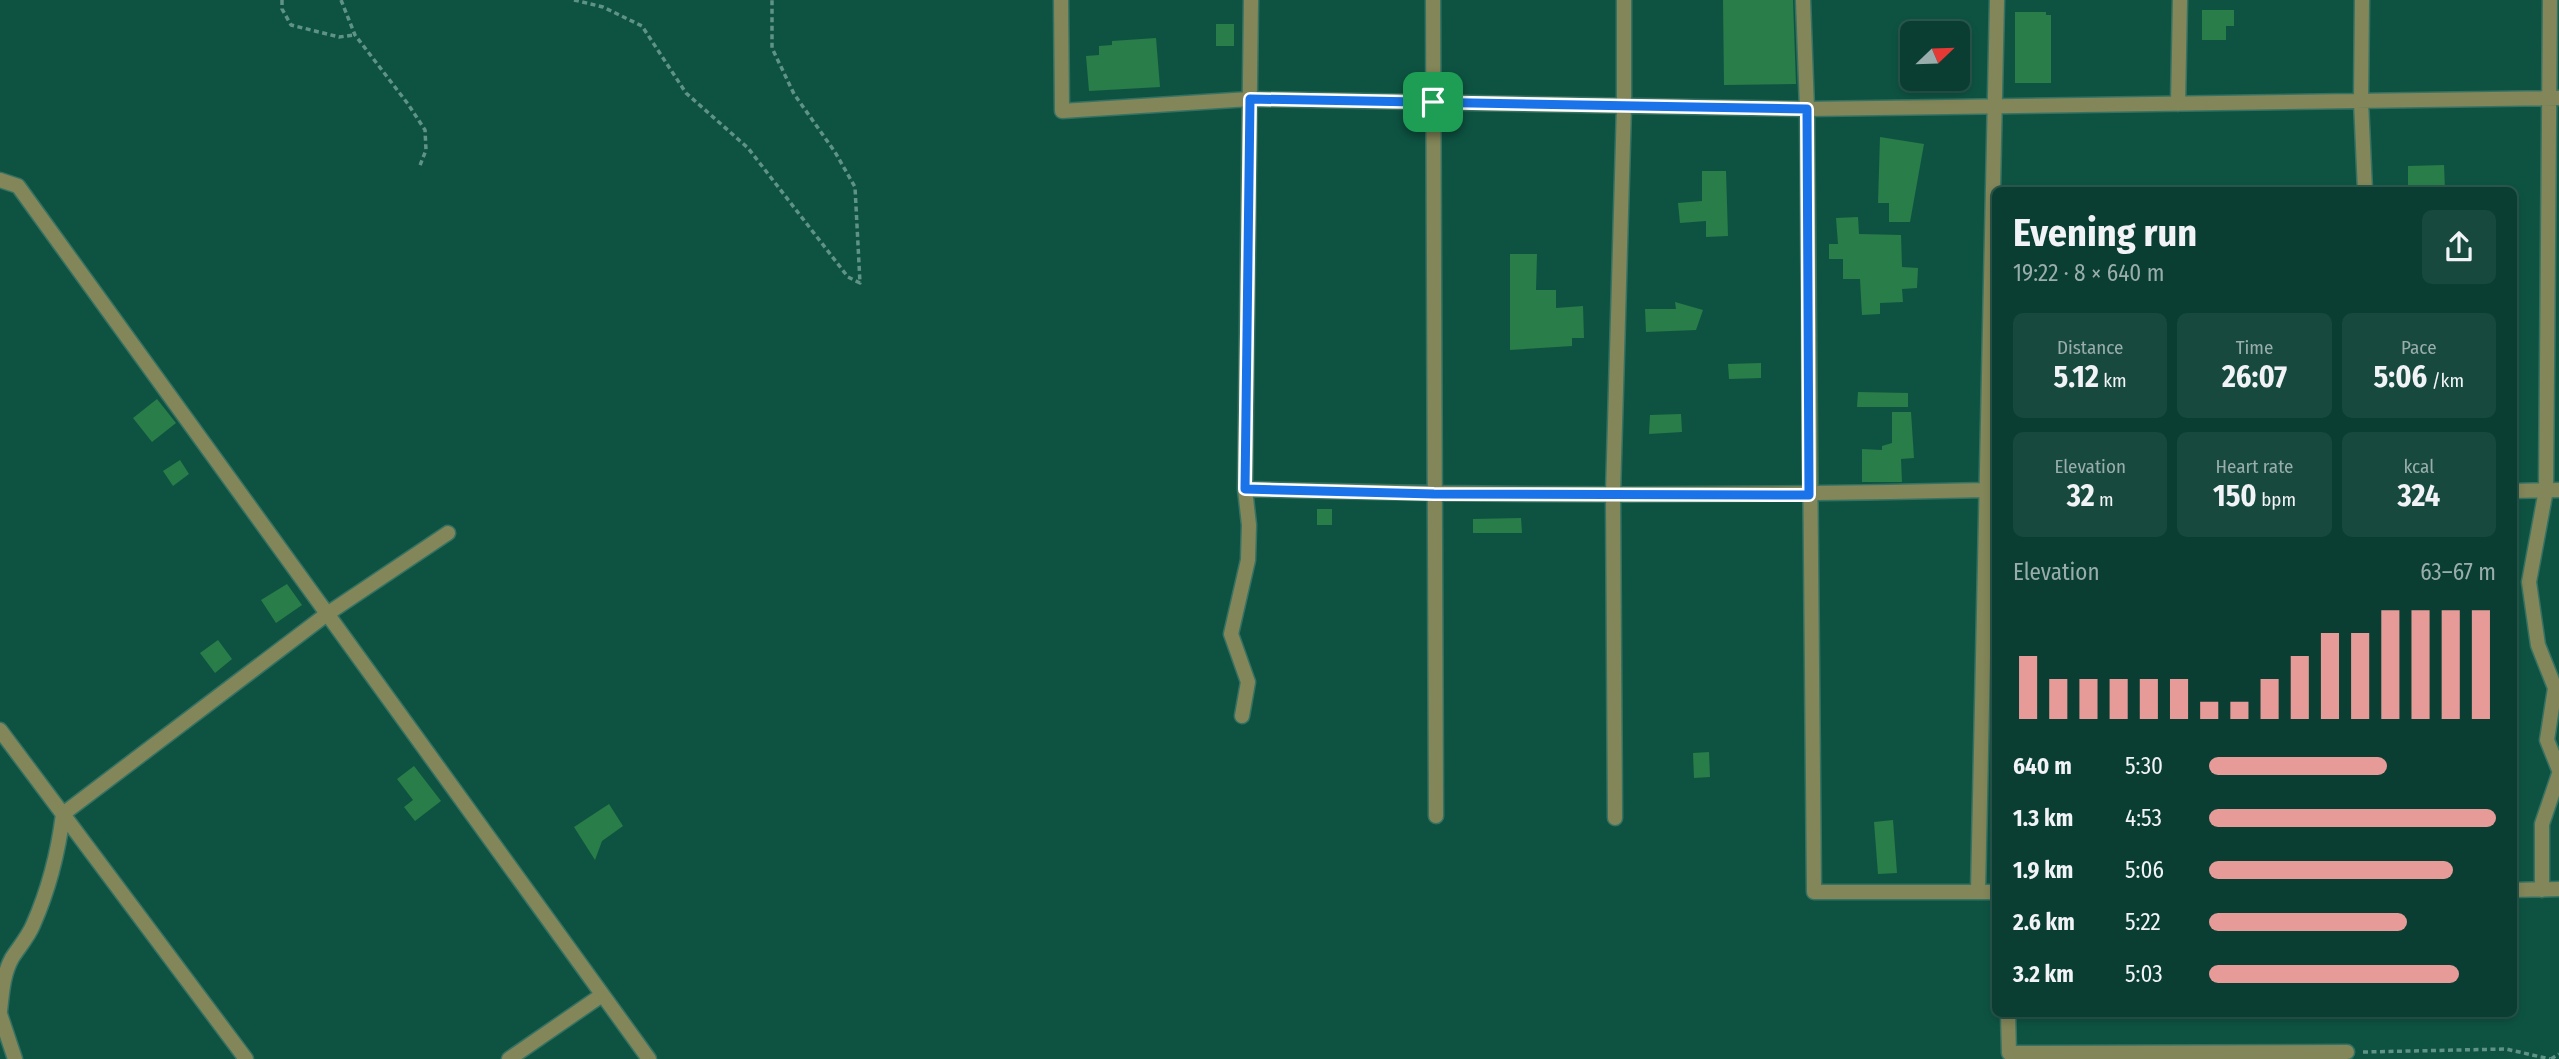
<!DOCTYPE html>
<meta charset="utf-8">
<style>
:root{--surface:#0a3e32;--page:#18493e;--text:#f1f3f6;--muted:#99aeac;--line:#2a574d;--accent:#e69b98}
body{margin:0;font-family:"Fira Sans Condensed",sans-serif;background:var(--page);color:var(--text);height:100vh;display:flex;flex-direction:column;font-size:26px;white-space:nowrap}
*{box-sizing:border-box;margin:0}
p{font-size:23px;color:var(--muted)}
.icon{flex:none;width:38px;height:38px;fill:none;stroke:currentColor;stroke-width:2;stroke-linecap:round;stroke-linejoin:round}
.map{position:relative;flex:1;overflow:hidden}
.side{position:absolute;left:1992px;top:187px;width:525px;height:830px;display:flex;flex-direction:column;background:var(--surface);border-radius:10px;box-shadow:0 4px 10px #0003,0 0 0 2px var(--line)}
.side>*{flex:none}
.needle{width:46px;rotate:67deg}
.fabs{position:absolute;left:1900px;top:21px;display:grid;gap:14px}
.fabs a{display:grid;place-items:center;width:70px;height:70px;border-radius:10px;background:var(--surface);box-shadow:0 4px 10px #0003,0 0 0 2px var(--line);font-size:35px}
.pin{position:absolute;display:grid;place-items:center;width:60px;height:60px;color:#fff;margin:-30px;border-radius:14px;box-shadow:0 4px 10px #0006}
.round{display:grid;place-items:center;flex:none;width:74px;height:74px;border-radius:10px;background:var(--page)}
.overview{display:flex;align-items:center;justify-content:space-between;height:119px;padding:0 21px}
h1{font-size:38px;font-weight:700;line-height:52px}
.figures{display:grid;grid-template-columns:repeat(3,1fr);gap:10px;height:119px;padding:7px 21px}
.figures div{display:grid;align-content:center;border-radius:10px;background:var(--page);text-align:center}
.figures b{font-size:30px;font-weight:700}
.figures small{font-size:19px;font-weight:400}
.figures p{font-size:19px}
.chart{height:196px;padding:14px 21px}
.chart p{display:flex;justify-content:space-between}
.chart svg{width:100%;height:126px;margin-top:7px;stroke:var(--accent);stroke-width:6}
ul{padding:0 21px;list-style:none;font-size:23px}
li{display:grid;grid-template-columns:112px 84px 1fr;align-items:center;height:52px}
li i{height:18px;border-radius:9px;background:var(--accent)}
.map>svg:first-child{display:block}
.building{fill:#297d48}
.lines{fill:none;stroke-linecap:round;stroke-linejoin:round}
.street-casing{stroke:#367263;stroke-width:17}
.path{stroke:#5f9385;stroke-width:3.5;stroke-dasharray:5 3.5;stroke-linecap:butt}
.street{stroke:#838658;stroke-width:14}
.route-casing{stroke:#fff;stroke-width:14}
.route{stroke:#1a73e8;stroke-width:9}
</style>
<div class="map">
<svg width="2559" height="1059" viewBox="0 0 2559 1059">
<rect width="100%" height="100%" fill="#0e5342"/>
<path class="building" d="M1723 0H1793L1796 84 1724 85Z
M2202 10H2234V26H2226V40H2202Z
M2015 12H2046V15H2051V83H2015Z
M1216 24H1234V46H1216Z
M1156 38 1160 87 1089 91 1086 56 1099 55V46L1112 45V41Z
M1880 137 1924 144 1910 222H1889V203H1878Z
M2444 165 2445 190 2408 191V166Z
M1702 171H1726L1728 236 1706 237V221L1680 223 1678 203 1702 201Z
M1858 217 1859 234 1901 235 1902 267 1918 268 1917 288 1902 289 1903 302 1880 303V314L1862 315 1860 279H1843V259H1829V244H1838L1836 218Z
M1510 254H1537L1536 290H1556V308L1583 306 1584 338H1572V346L1510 350Z
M1675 302 1703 310 1696 330 1646 332 1645 309H1676Z
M1761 363V378L1729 379 1728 364Z
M1858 392 1908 393V407H1857Z
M157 399 176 423 152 442 133 418Z
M1892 412H1911L1914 458 1901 459 1902 482H1862V449L1882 450V446L1892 443Z
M1681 414 1682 432 1649 434 1650 415Z
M180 460 189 474 173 486 163 471Z
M1317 509H1332V525H1317Z
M1521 518 1522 533H1473V519Z
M287 584 302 605 276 623 261 600Z
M218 640 232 659 215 673 200 653Z
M1709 752 1710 777 1694 778 1693 753Z
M414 766 441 801 415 821 404 807 413 800 397 779Z
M609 804 623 826 602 841 595 860 574 827Z
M1893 820 1897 873 1878 874 1874 822Z"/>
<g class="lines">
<defs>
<path id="street" d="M1061 0 1062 111 1250 99 1807 109 2559 98
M1433 0 1436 816
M1803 0 1807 109 1814 892H1995
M2362 0 2361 101 2365 191
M2550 0 2546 490 2529 582 2538 645 2555 688 2547 740 2559 770
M2178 104 2180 0
M0 180 18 186 649 1059
M1245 489C1492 496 1739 496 1986 490
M2513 491 2559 490
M1242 716 1248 682 1231 634 1248 560 1249 525 1245 489 1251 0
M0 730 246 1059
M1615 818 1613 494 1624 106V0
M2513 890 2559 889
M2542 890V824L2559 774
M1978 892 1997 0
M0 1011C2 993 3 974 12 958 19 947 28 937 33 925 49 889 58 854 63 814L327 614 448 533
M2008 1013 2009 1053 2347 1052
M0 1014 15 1059
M509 1059 602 995"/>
</defs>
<use href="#street" class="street-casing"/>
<path class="path" d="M282 0V9L291 25 339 37 354 35
M341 0 355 35 408 104 425 130 426 150 419 168
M574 0 603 7 642 26 686 93 748 148 848 277 860 283 855 187 835 152 794 94 772 48V0
M2363 1052 2506 1049 2550 1059
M2551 1059 2559 1054"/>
<use href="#street" class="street"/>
</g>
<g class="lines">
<defs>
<path id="route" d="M1250 99 1807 109 1809 495 1434 494 1245 489Z"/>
</defs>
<use href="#route" class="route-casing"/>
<use href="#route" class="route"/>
</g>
</svg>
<div class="fabs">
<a><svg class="needle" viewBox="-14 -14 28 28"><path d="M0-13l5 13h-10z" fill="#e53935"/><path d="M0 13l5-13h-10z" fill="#99aeac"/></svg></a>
</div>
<div class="pin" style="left:1433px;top:102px;background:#1e9e55"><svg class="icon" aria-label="arrive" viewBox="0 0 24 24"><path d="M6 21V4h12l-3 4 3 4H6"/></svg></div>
<section class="side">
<div class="overview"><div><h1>Evening run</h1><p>19:22 · 8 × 640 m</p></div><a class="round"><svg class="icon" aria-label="share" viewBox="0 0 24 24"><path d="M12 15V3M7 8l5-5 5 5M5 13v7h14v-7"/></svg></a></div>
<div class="figures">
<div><p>Distance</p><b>5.12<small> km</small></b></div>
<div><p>Time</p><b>26:07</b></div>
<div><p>Pace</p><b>5:06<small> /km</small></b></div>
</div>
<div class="figures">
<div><p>Elevation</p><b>32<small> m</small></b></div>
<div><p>Heart rate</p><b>150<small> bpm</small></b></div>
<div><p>kcal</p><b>324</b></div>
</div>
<div class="chart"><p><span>Elevation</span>63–67 m</p>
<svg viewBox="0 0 160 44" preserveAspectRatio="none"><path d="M5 44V22M15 44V30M25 44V30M35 44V30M45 44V30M55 44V30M65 44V38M75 44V38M85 44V30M95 44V22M105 44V14M115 44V14M125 44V6M135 44V6M145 44V6M155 44V6"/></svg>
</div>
<ul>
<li><b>640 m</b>5:30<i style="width:62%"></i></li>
<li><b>1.3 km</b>4:53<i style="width:100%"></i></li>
<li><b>1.9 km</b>5:06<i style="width:85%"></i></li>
<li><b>2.6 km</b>5:22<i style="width:69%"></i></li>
<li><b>3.2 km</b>5:03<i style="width:87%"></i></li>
</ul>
</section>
</div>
